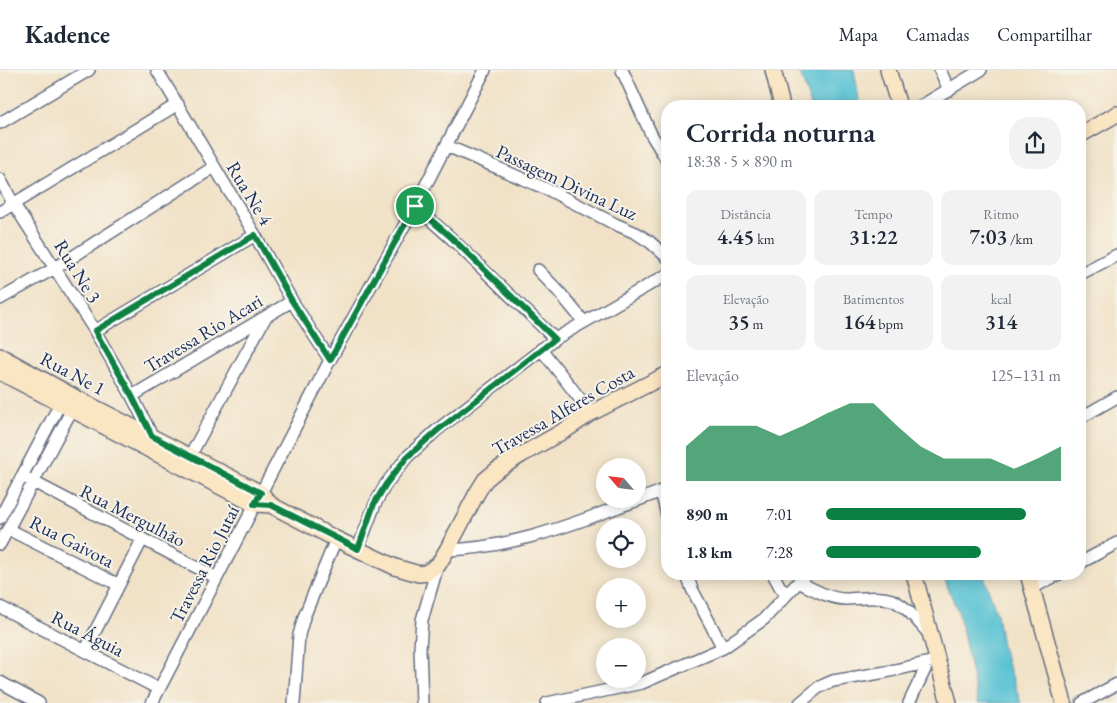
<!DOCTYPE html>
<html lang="pt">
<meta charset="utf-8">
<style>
:root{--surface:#fff;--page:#f2f2f3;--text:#1f2937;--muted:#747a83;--line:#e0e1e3;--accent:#0b8043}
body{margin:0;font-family:"EB Garamond",serif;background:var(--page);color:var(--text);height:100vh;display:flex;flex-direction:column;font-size:19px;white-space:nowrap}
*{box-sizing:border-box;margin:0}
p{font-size:16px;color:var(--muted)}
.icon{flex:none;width:28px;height:28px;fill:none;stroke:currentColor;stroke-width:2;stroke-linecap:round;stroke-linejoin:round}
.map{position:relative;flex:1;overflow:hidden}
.sheet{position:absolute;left:661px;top:30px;width:425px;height:480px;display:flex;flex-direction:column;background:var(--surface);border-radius:20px;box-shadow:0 2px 12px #0003}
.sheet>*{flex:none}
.needle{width:32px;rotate:298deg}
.tools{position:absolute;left:596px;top:388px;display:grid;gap:10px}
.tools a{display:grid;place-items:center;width:50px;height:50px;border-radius:50%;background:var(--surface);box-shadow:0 2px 12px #0003;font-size:25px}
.pin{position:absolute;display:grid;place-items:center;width:42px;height:42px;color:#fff;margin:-21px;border:2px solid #fff;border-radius:50%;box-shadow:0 1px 5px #0007}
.round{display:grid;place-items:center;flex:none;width:52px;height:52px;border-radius:20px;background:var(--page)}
.headline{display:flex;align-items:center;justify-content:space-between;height:85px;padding:0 25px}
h1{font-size:28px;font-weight:600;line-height:38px}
.metrics{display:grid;grid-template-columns:repeat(3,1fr);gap:8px;height:85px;padding:5px 25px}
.metrics div{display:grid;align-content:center;border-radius:12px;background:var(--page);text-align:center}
.metrics b{font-size:21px;font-weight:600}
.metrics small{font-size:14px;font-weight:400}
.metrics p{font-size:14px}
.chart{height:140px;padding:10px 25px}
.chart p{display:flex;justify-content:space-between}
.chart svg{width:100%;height:90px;margin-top:5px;fill:var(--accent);opacity:.7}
ul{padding:0 25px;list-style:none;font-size:16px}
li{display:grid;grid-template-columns:80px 60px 1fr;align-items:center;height:38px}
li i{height:12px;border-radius:6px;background:var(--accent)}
header{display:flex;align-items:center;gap:30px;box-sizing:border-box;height:70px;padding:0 25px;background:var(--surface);border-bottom:1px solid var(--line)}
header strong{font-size:24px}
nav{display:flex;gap:28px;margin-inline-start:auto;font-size:18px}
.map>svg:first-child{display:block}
.water{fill:#58c2d4;stroke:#3a7899}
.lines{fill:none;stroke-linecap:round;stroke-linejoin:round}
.street-casing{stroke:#666e83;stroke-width:14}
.secondary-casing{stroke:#666e83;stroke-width:18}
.street{stroke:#fff;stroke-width:11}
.secondary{stroke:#fbe6c3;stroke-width:15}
.route-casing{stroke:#fff;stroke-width:10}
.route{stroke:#0b8043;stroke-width:6}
.labels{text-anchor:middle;stroke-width:4;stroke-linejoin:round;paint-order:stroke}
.street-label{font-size:19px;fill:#1b2f5e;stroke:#f7f3e8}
</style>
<header>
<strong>Kadence</strong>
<nav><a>Mapa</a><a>Camadas</a><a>Compartilhar</a></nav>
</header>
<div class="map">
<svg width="1117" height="633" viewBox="0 0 1117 633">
<rect width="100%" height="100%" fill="#f7f3e8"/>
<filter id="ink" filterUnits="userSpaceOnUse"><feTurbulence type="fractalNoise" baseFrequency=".02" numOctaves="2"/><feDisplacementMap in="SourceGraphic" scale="10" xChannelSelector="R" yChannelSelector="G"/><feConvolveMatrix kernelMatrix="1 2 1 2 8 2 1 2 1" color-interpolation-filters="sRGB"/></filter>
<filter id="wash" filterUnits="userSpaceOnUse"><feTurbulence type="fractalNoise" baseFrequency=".0096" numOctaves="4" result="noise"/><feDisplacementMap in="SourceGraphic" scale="20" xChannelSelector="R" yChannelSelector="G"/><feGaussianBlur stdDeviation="1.12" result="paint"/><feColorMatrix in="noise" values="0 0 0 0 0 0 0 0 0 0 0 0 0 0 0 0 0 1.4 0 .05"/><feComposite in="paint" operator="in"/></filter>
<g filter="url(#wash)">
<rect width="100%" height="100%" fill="#f1e2c7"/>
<path class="water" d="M799 0H854L860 36H811Z
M945 504H983L997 544 1002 577 1021 633H978L959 544 946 513Z"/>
</g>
<g filter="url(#ink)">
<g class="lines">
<defs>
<path id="street" d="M157 0 255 165 292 231 330 290
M622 0 651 64 668 92
M940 0 949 20
M921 36 981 0
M0 53 89 0
M447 76 551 121 615 154 636 163 650 172 668 188
M0 109 13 133 95 261 132 326 152 366
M415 136 452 169 555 269
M0 142 178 34
M538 200 560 223 584 252
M1080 204 1117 185
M0 229 55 198 214 97
M95 261 255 165
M541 279 591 343
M132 326 292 231
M1080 348 1117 327
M190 386 265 248
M22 406 217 508
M661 421 668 450
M0 448 63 328
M8 459 119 515
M0 474 76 332
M358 479 375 434 386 414 407 387 437 360 555 269 668 204
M447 480C504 478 558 460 610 440 629 433 649 427 668 418
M1080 493 1117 473
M686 504 692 519 723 578
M773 504 780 517 787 524
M798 512C812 518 829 529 845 529 860 529 877 525 892 530 907 536 919 553 929 564
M1032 518 1059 504
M0 537 159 619
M85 581 142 470
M0 612 39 633
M152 633 330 290 415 136 485 0
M294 633 299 565 304 547 336 469
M422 633 420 578 422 550 438 495
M547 633 642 613 723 578 764 549 806 504
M800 633 819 617 833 611 886 602 939 590
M909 633 928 593
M1082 633 1117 614"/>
<path id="secondary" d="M773 0 782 36
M888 0 899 36
M1080 65 1117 44
M0 286 78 329 261 423 271 435 336 469 395 497 419 504 426 503 438 495 447 480 477 423 485 410 497 400 521 385 567 359 591 343 668 304
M0 302 254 434 271 435
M914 504 949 633
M1028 504 1064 633"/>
</defs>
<use href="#street" class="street-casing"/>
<use href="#secondary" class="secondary-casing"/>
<use href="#street" class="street"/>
<use href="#secondary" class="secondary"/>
</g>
</g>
<g class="lines" filter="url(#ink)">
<defs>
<path id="route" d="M415 136 452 168 555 269 438 360 407 387 386 414 374 434 358 479 271 435 254 434 261 423 152 366 132 326 95 261 255 165 292 231 330 290Z"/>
</defs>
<use href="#route" class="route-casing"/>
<use href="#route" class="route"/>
</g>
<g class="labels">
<g class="street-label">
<text transform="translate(567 112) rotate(25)" y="7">Passagem Divina Luz</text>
<text transform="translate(250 123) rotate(59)" y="7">Rua Ne 4</text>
<text transform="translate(78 201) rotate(58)" y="7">Rua Ne 3</text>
<text transform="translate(203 263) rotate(-31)" y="7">Travessa Rio Acari</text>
<text transform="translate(73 303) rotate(28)" y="7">Rua Ne 1</text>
<text transform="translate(563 340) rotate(-30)" y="7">Travessa Alferes Costa</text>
<text transform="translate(133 445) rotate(27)" y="7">Rua Mergulhão</text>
<text transform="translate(72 471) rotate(27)" y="7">Rua Gaivota</text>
<text transform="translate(204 494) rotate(-63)" y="7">Travessa Rio Jutaí</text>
<text transform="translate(88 563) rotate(27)" y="7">Rua Águia</text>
</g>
</g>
</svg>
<div class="tools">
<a><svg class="needle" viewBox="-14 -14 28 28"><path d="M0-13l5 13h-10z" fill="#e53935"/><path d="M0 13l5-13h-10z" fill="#747a83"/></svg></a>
<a><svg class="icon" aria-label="locate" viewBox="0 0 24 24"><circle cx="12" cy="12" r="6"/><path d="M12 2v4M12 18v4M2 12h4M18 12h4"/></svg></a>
<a>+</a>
<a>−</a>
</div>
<div class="pin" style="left:415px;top:136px;background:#1e9e55"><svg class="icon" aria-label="arrive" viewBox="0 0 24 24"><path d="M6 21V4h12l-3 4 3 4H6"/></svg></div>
<section class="sheet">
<div class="headline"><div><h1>Corrida noturna</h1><p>18:38 · 5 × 890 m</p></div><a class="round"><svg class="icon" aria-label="share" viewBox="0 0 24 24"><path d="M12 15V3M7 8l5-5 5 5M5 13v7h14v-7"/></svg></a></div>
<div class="metrics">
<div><p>Distância</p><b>4.45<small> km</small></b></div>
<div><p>Tempo</p><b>31:22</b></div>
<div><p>Ritmo</p><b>7:03<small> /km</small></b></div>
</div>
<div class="metrics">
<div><p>Elevação</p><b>35<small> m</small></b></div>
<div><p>Batimentos</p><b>164<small> bpm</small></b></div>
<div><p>kcal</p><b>314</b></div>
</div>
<div class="chart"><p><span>Elevação</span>125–131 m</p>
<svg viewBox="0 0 160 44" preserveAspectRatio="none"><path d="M0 44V27L10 17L20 17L30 17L40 22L50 17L60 11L70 6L80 6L90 17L100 27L110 33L120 33L130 33L140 38L150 33L160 27V44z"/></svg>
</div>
<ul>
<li><b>890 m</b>7:01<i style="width:85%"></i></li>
<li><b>1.8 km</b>7:28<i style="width:66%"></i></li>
</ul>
</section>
</div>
